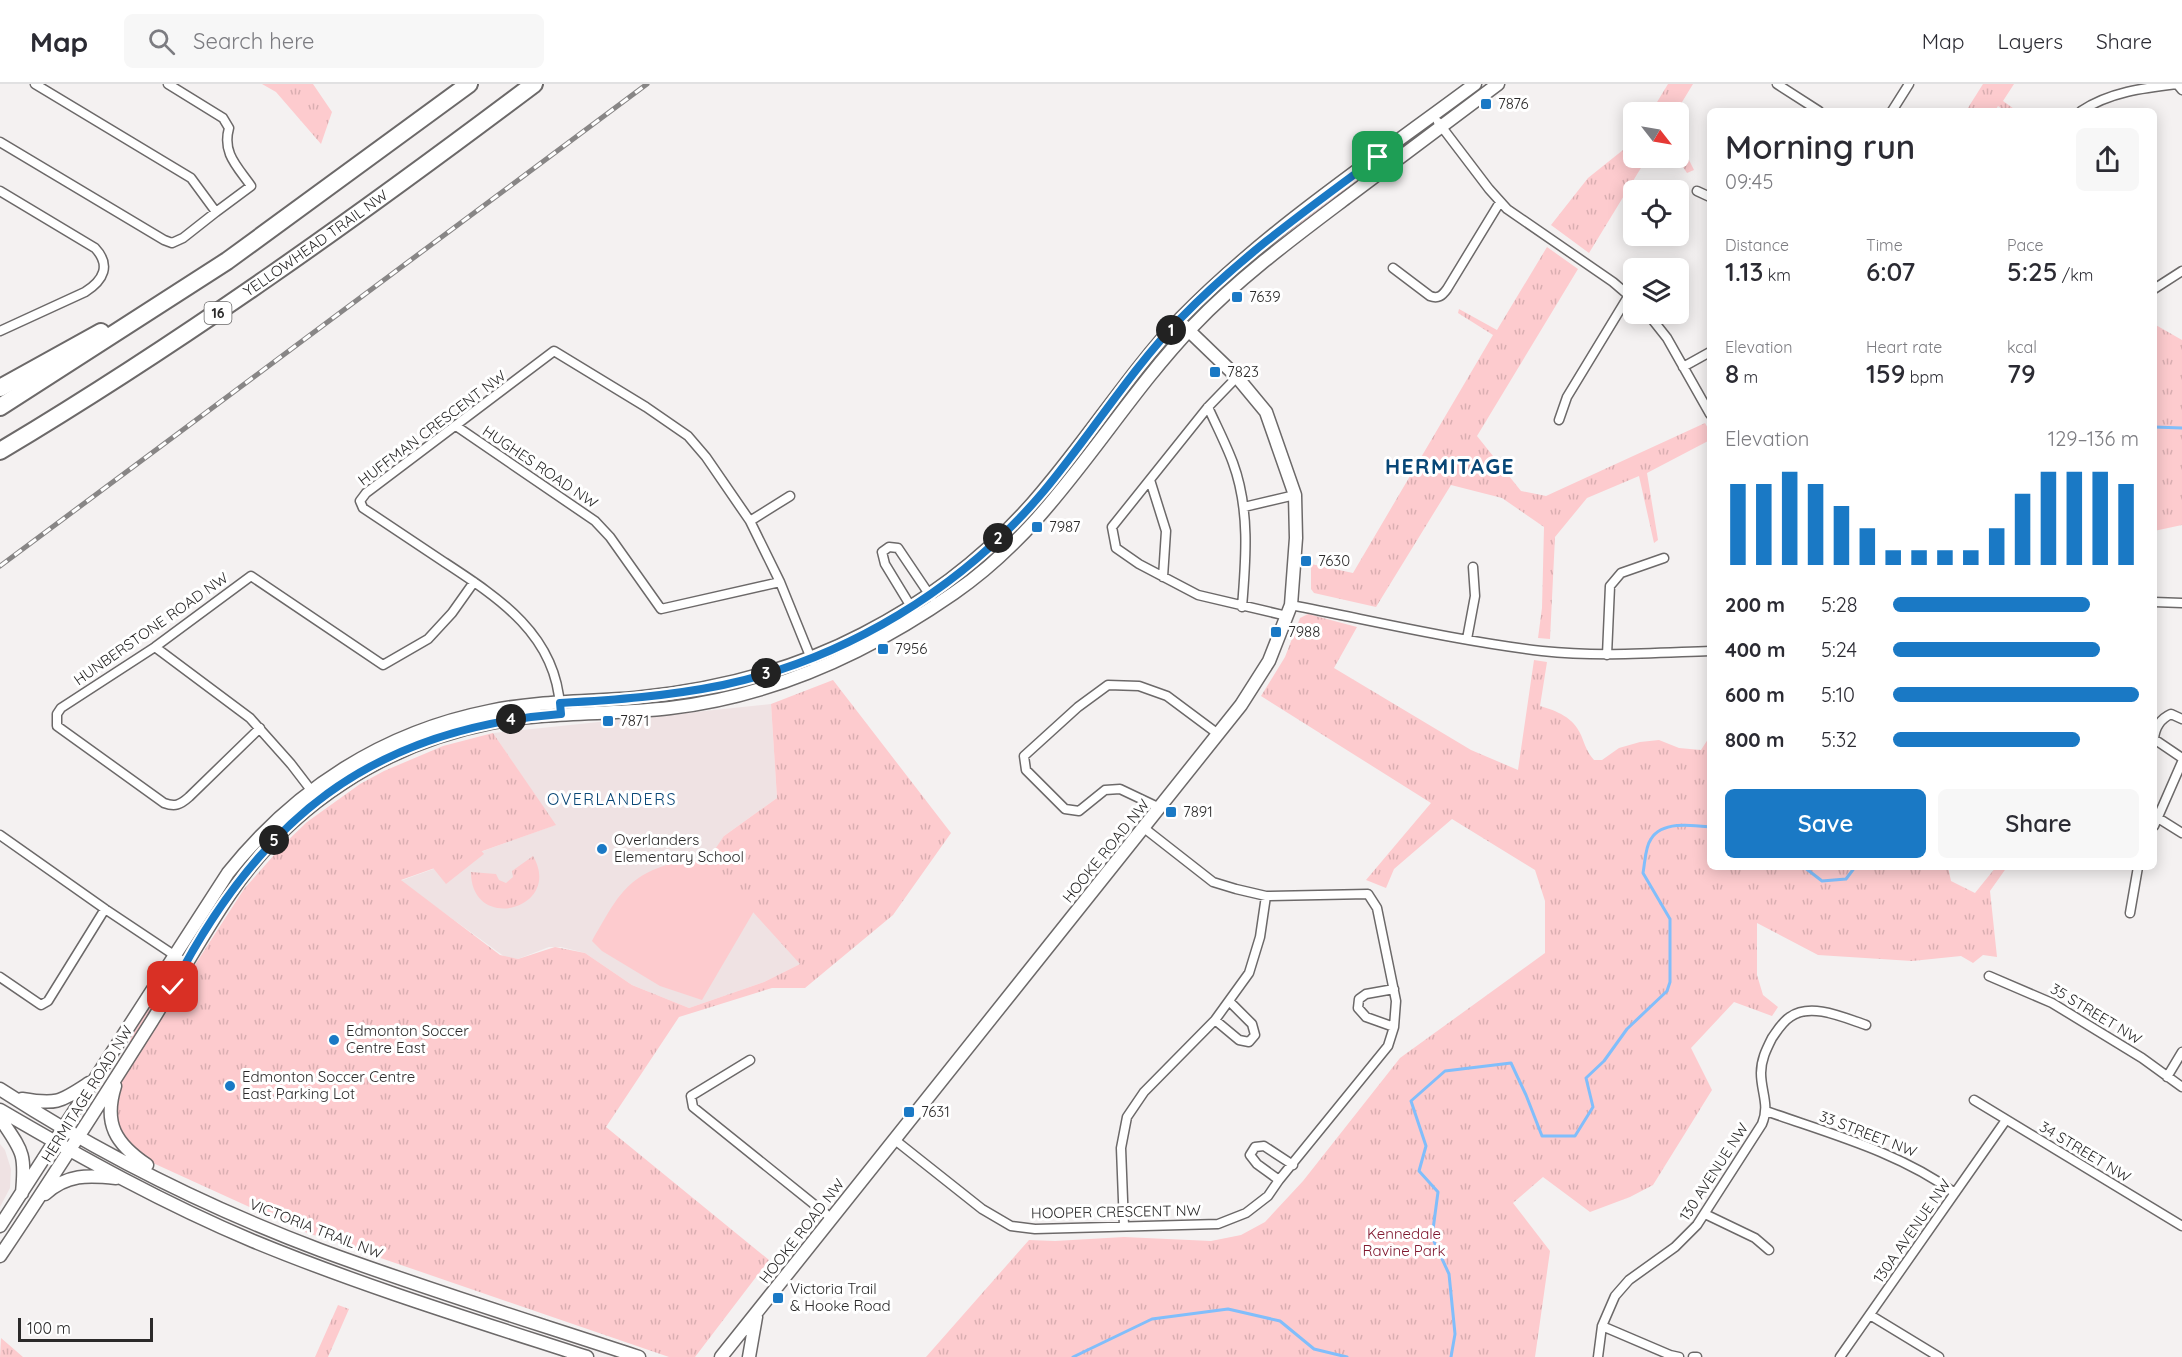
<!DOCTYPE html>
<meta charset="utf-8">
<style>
:root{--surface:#fff;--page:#f7f7f7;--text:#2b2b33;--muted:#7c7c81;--line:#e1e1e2;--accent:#1a79c5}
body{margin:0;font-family:Quicksand,sans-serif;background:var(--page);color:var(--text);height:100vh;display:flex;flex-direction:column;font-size:22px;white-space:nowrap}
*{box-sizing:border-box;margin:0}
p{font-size:20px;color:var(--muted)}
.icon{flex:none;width:33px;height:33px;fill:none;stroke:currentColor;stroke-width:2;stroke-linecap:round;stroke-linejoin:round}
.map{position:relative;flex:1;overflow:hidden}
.details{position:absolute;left:1707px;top:24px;width:450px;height:762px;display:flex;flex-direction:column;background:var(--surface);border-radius:9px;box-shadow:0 3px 15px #0003}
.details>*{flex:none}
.needle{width:39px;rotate:121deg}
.controls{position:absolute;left:1623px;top:18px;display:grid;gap:12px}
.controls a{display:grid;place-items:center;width:66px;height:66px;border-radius:9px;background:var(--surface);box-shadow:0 3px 15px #0003;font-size:30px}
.scale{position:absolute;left:18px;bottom:15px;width:135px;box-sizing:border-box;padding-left:6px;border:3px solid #2b2a2a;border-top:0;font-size:16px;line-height:21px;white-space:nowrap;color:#2b2a2a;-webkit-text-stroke:4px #fff;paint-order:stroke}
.pin{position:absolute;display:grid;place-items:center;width:51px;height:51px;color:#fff;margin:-26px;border-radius:12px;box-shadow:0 3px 9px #0006}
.km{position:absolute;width:30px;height:30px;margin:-15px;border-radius:50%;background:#222;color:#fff;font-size:16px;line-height:30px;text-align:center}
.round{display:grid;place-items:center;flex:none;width:63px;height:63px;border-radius:9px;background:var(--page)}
.overview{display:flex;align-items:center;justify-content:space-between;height:102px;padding:0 18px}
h1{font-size:33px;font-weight:600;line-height:45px}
.figures{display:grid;grid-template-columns:repeat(3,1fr);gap:9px;height:102px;padding:6px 18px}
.figures div{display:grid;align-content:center}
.figures b{font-size:26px;font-weight:600}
.figures small{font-size:16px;font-weight:400}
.figures p{font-size:16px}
.chart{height:168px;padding:12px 18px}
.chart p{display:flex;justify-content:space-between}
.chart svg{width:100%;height:108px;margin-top:6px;stroke:var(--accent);stroke-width:6}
.action{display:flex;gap:12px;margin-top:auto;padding:12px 18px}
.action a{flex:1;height:69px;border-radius:9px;background:var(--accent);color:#fff;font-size:24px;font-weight:600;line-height:69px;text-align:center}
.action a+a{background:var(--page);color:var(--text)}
ul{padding:0 18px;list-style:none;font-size:20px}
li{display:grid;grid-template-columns:96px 72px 1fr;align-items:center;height:45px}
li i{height:15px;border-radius:8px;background:var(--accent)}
header{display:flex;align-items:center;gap:36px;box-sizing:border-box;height:84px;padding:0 30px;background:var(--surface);border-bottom:2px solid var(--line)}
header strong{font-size:28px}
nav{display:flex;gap:33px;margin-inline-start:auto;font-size:21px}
.search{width:420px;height:54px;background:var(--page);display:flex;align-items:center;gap:15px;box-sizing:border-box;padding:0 21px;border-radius:9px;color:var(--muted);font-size:22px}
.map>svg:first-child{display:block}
.built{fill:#efe2e3}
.green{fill:#fdcbce}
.park{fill:url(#park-tufts)}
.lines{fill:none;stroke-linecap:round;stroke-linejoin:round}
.stream{stroke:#81befb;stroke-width:3}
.street-casing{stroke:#6c6969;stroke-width:11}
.secondary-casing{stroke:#6c6969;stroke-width:15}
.highway-casing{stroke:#6c6969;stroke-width:20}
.street{stroke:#fff;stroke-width:8}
.secondary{stroke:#fff;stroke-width:12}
.highway{stroke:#fff;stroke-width:16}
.rail-casing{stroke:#888686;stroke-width:5}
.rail{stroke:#fff;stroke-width:3;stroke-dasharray:9;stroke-linecap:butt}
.route-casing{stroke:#fff;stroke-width:12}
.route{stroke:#1a79c5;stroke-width:8}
.poi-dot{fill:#1a79c5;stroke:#fff;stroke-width:2}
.labels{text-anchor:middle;stroke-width:6;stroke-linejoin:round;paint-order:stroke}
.shield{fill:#fff;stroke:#6b6a6a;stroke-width:1.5}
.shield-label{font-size:14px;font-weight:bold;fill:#2b2a2a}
.poi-label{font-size:15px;fill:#2b2a2a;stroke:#fff;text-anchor:start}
.street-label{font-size:15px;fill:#2b2a2a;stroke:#fff}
.park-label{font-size:15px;fill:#80182f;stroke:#fff}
.neighbourhood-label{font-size:16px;letter-spacing:1.5px;fill:#084676;stroke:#fff}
.district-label{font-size:21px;font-weight:bold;letter-spacing:1.5px;fill:#084676;stroke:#fff}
</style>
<header>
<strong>Map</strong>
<div class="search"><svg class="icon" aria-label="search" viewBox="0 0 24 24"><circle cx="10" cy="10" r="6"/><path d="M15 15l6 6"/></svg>Search here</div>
<nav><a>Map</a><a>Layers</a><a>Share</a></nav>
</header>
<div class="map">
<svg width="2182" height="1273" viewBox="0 0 2182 1273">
<defs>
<pattern id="park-tufts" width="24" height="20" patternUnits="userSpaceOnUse" patternTransform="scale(1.5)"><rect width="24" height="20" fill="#fdcbce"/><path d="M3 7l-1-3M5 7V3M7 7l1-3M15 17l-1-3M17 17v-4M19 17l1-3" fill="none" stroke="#d9aeb1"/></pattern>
</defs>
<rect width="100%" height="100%" fill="#f4f1f1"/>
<path class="built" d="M771 620 777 714 724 752 800 880 764 898 689 924 632 901 585 869 561 863H549L518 875 505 873 400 797 555 741 493 649Z
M0 1060 5 1066 11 1085 10 1104 0 1123Z"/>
<path class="green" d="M1426 44 1428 47 1197 232 1195 229 1198 224 1219 203 1287 146Z
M1171 255 1174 257 1031 433 1029 430 1164 259Z
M1008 451 1012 455 955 504 945 507 943 506Z
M800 583 801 585 775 597 681 618 680 616 686 612Z
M437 713 484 770 446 800 400 743Z
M303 719 190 864 187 862 231 794 257 762Z
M682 777H707L727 784 757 822 702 916 660 902 602 867 592 857C618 812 627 789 682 777Z
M170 888 173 890 171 896 132 958 129 957Z"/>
<path class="park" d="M262 0H313L332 28 321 60 276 8Z
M1668 0H1693L1676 28H1651Z
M1983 0H2014L2003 17 2017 27H2005L1998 22 1995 27H1966Z
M1679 56 1694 86 1687 89 1677 74H1678Z
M1633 58 1634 74H1647L1589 169 1551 141 1588 94Z
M1547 163 1578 185 1477 352 1521 407 1546 412 1705 339 1710 348V356L1647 389 1658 456 1654 459 1639 392 1587 414 1555 453 1550 555 1538 554 1542 524 1544 443 1502 414 1451 401 1376 523 1314 509 1311 505V480L1353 489 1493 251 1458 229 1459 225 1497 246Z
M2154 240 2182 256V441L2154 447Z
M1308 530 1357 543 1334 584 1471 666 1518 686 1534 576 1547 578 1540 622C1557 627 1573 633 1581 651 1585 661 1587 668 1594 676H1602L1619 664 1640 658 1659 656 1679 664 1701 666 1710 652V783H1948L1951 797 1975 809 1996 783H2007L1990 807 1997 873 1983 871 1973 879 1961 872 1912 877 1818 871 1757 839V891L1763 911 1778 923 1772 932 1734 918 1691 964 1712 1006 1653 1101 1630 1113 1590 1128 1543 1093 1513 1119 1550 1167 1535 1273H926L1029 1156 1055 1157 1124 1153 1211 1157 1241 1151 1265 1138 1303 1097 1400 974 1545 869V817L1535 786 1452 735 1394 785 1386 804 1366 796 1431 719 1261 612 1285 573 1300 534Z
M833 596 951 749 893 831 805 904H772L679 933 606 1043 769 1176 695 1273H669L302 1147 142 1074C114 1045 109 1027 125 989L244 805 282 762 307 738 360 700 384 687 443 662 493 649 556 741 401 796 500 871 518 875 555 863 585 869 632 901 689 924 764 898 800 880 707 777 724 752 777 714 771 620Z
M533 772C564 825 471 850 471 788L496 790 499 796 506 799 513 793 512 787Z
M338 1221 349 1225 328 1273H315Z
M1 1254 23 1273H0Z"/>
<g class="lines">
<path class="stream" d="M2154 343 2182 344
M1804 783 1822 797 1846 795 1855 783
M1073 1273 1152 1235 1228 1225 1280 1237 1314 1265 1347 1273
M1451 1273 1455 1250 1449 1190 1432 1153 1438 1108 1419 1087 1426 1062 1411 1017 1445 987 1511 979 1526 1011 1542 1052H1575L1593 1023 1586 994 1604 977 1627 945 1667 907 1670 898V835L1643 789C1645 779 1645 763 1651 755 1662 737 1692 741 1710 743"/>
<defs>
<path id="street" d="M35 0 191 94 216 128 251 102C237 82 222 69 229 44L223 34 168 0
M1777 0 1819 27
M1892 27 1909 0
M2081 27C2110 8 2143 4 2177 0L2182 6
M1438 38 1489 105 1507 125 1613 198 1634 216
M0 58 164 156 172 159 183 154 216 128
M0 107 95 164C111 181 104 196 85 208L0 247
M1697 107 1710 113
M1393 184 1430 212C1438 215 1442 212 1447 205L1500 118
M2154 205 2182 187
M1648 230 1667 254 1710 330
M1683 283 1710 268
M1237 293 1208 323 1112 443 1116 464 1139 480 1198 511 1287 532
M1208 323C1216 341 1226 360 1233 379 1250 425 1246 475 1242 523
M1559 336 1567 313 1629 211
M456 342 595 437 610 453 661 525 780 498
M1150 396 1166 447 1163 493
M1244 423 1295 411
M750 437 790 412
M2154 518 2182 519
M1291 521C1374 537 1458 557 1542 567 1598 573 1654 569 1710 567
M913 526 885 480 882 468 889 463 898 464 931 513
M1467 555 1475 512 1473 483
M155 563 250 634 291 680 314 710
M1607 571 1610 502 1621 489 1664 474
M560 623C556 551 499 514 444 478 417 460 390 442 363 424L360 417 366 409 554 267 646 323 688 352 706 373 750 437 780 498 812 577
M2182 635 2171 630C2160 635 2155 643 2154 655L2182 674
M260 644 189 713C180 721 175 723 164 719L57 642V630L61 624 155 563 251 492 383 581 428 555 452 529 474 498
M1160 724 1120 705 1105 706 1079 727 1065 725 1026 686 1024 672 1078 623 1108 601 1139 602 1167 612 1218 650
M2158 734 2182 749
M2154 742 2182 678
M0 751 105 825 186 879
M2130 829 2138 783
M1989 892 2052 919 2142 974 2182 1003
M0 893 41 921 48 917 105 825
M1394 905 1366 910 1359 915 1358 924 1366 933 1394 943
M1215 936 1239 956 1249 958 1255 951 1252 940 1230 918
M750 976 691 1012 693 1023 831 1134
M2167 993 2182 968
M1974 1016 2182 1142
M1766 1027C1831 1050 1899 1068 1955 1109
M895 1056 982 1125 1011 1142 1035 1145 1218 1140 1246 1129 1268 1112 1279 1096 1388 962 1394 943 1396 917 1377 824 1368 810 1266 812 1236 805 1213 798 1144 744
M1279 1096 1257 1080 1250 1071 1255 1063 1264 1062 1293 1081
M1705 1130 1755 1154 1769 1166
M1124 1142 1121 1064 1127 1033 1144 1008 1215 936 1249 889 1260 853 1266 812
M1870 1231 1939 1273
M1602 1242 1670 1271 1679 1273
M1598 1273 1602 1242 1615 1212 1629 1196 1675 1163 1697 1141 1762 1040C1770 1021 1761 1008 1761 989 1761 976 1766 966 1772 954 1777 947 1782 938 1790 933 1811 918 1845 934 1866 941
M1693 1273H1697
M1840 1273 2006 1036"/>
<path id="secondary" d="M115 1002C103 1040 116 1060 147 1081
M0 1005C100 1070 209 1124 320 1166 425 1205 533 1238 639 1273
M22 1015C57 1021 60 1018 89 999
M0 1026C82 1074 165 1120 253 1157 362 1202 476 1237 587 1273
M0 1034C22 1067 26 1068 22 1109
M45 1110C67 1090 88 1091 116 1094
M0 1142 228 789C295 705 384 648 490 627 537 617 587 618 635 614 714 606 792 587 863 550 931 515 993 467 1042 408 1090 352 1130 288 1181 234 1268 145 1376 74 1475 0
M0 1172C52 1095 102 1016 152 937 178 895 202 851 230 810 291 720 385 660 491 639 550 627 610 631 670 624 774 612 869 568 954 509 1055 440 1110 329 1193 242 1239 194 1293 154 1346 114 1397 76 1447 38 1498 0
M721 1273 1241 621 1269 577 1291 521 1296 454 1295 411 1266 328 1237 293 1183 241
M749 1273 756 1233"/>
<g id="highway">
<path d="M0 304 101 248"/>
<path d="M0 323 227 177 469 0"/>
<path id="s1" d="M0 367C186 256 361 130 534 0"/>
</g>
</defs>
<use href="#street" class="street-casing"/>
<use href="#secondary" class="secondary-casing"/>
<use href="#highway" class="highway-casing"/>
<use href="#street" class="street"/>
<use href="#secondary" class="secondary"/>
<use href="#highway" class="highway"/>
<defs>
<path id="rail" d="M0 482 647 0"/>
</defs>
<use href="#rail" class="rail-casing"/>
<use href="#rail" class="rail"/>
</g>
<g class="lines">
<defs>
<path id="route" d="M173 903C259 736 370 645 561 630L560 619C615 616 669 612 723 601 846 575 962 504 1043 408 1090 352 1129 288 1180 235 1240 173 1309 124 1378 73"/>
</defs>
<use href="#route" class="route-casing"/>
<use href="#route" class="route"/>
</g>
<g class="poi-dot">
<rect x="1480" y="14" width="12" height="12" rx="3"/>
<rect x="1231" y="207" width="12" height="12" rx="3"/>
<rect x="1209" y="282" width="12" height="12" rx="3"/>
<rect x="1031" y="437" width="12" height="12" rx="3"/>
<rect x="1300" y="471" width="12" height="12" rx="3"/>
<rect x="1270" y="542" width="12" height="12" rx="3"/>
<rect x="877" y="559" width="12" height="12" rx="3"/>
<rect x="602" y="631" width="12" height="12" rx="3"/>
<rect x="1165" y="722" width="12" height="12" rx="3"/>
<circle cx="602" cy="765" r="6"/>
<circle cx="334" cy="956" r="6"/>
<circle cx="230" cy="1002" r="6"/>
<rect x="903" y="1022" width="12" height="12" rx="3"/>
<rect x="772" y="1208" width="12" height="12" rx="3"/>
</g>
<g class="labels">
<rect class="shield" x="204.5" y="218" width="27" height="22" rx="4.5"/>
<g class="shield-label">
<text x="218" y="234">16</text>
</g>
<g class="poi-label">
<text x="1498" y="25">7876</text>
<text x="1249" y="218">7639</text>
<text x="1227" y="293">7823</text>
<text x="1049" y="448">7987</text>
<text x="1318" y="482">7630</text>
<text x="1288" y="553">7988</text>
<text x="895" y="570">7956</text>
<text x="620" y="642">7871</text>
<text x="1183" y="733">7891</text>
<text x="614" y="761">Overlanders<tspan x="614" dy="17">Elementary School</tspan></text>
<text x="346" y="952">Edmonton Soccer<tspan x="346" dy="17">Centre East</tspan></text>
<text x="242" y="998">Edmonton Soccer Centre<tspan x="242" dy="17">East Parking Lot</tspan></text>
<text x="921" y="1033">7631</text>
<text x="790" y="1210">Victoria Trail<tspan x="790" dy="17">&amp; Hooke Road</tspan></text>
</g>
<g class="street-label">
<text dy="5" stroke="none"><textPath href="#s1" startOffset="378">YELLOWHEAD TRAIL NW</textPath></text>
<text transform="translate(432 344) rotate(-37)" y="5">HUFFMAN CRESCENT NW</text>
<text transform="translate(540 383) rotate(34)" y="5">HUGHES ROAD NW</text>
<text transform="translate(151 545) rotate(-35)" y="5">HUNBERSTONE ROAD NW</text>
<text transform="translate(1106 767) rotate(-51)" y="5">HOOKE ROAD NW</text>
<text transform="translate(2096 930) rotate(31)" y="5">35 STREET NW</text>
<text transform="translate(87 1010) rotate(-58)" y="5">HERMITAGE ROAD NW</text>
<text transform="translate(1868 1050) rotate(21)" y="5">33 STREET NW</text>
<text transform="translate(2085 1068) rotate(31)" y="5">34 STREET NW</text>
<text transform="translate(1714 1088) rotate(-57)" y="5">130 AVENUE NW</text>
<text transform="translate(1116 1128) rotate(-1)" y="5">HOOPER CRESCENT NW</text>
<text transform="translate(316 1145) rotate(21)" y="5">VICTORIA TRAIL NW</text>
<text transform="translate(802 1147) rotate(-52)" y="5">HOOKE ROAD NW</text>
<text transform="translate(1912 1147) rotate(-55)" y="5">130A AVENUE NW</text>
</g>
<g class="park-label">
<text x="1404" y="1155">Kennedale<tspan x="1404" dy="17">Ravine Park</tspan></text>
</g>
<g class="neighbourhood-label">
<text x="612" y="721">OVERLANDERS</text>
</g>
<g class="district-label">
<text x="1450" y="390">HERMITAGE</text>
</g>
</g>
</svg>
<div class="controls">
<a><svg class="needle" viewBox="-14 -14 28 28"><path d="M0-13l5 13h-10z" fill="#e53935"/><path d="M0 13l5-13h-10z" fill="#7c7c81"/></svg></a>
<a><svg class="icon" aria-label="locate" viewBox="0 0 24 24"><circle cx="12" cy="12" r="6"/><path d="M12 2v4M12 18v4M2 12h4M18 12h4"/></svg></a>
<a><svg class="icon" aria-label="layers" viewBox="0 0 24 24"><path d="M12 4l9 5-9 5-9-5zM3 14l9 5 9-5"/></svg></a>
</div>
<div class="scale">100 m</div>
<div class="pin" style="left:1378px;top:73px;background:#1e9e55"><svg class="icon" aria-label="arrive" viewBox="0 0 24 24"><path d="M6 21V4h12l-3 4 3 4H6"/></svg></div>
<div class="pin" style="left:173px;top:903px;background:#d93025"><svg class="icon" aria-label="check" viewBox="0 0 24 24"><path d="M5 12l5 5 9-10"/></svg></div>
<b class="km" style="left:1171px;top:246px">1</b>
<b class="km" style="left:998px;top:454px">2</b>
<b class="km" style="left:766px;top:589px">3</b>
<b class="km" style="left:511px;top:635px">4</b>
<b class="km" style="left:274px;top:756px">5</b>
<section class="details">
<div class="overview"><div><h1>Morning run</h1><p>09:45</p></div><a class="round"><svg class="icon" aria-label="share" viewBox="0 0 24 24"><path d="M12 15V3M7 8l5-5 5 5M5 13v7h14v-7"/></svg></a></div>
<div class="figures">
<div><p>Distance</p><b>1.13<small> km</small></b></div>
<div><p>Time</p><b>6:07</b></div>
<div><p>Pace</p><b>5:25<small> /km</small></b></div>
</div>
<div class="figures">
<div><p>Elevation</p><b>8<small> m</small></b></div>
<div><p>Heart rate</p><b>159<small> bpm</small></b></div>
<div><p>kcal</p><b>79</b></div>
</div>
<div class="chart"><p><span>Elevation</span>129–136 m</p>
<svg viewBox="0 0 160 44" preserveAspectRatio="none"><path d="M5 44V11M15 44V11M25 44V6M35 44V11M45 44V20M55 44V29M65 44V38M75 44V38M85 44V38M95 44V38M105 44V29M115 44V15M125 44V6M135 44V6M145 44V6M155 44V11"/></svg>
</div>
<ul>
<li><b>200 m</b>5:28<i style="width:80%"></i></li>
<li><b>400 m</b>5:24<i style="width:84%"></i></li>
<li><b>600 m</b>5:10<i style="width:100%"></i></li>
<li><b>800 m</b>5:32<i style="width:76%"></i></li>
</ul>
<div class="action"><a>Save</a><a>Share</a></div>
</section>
</div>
